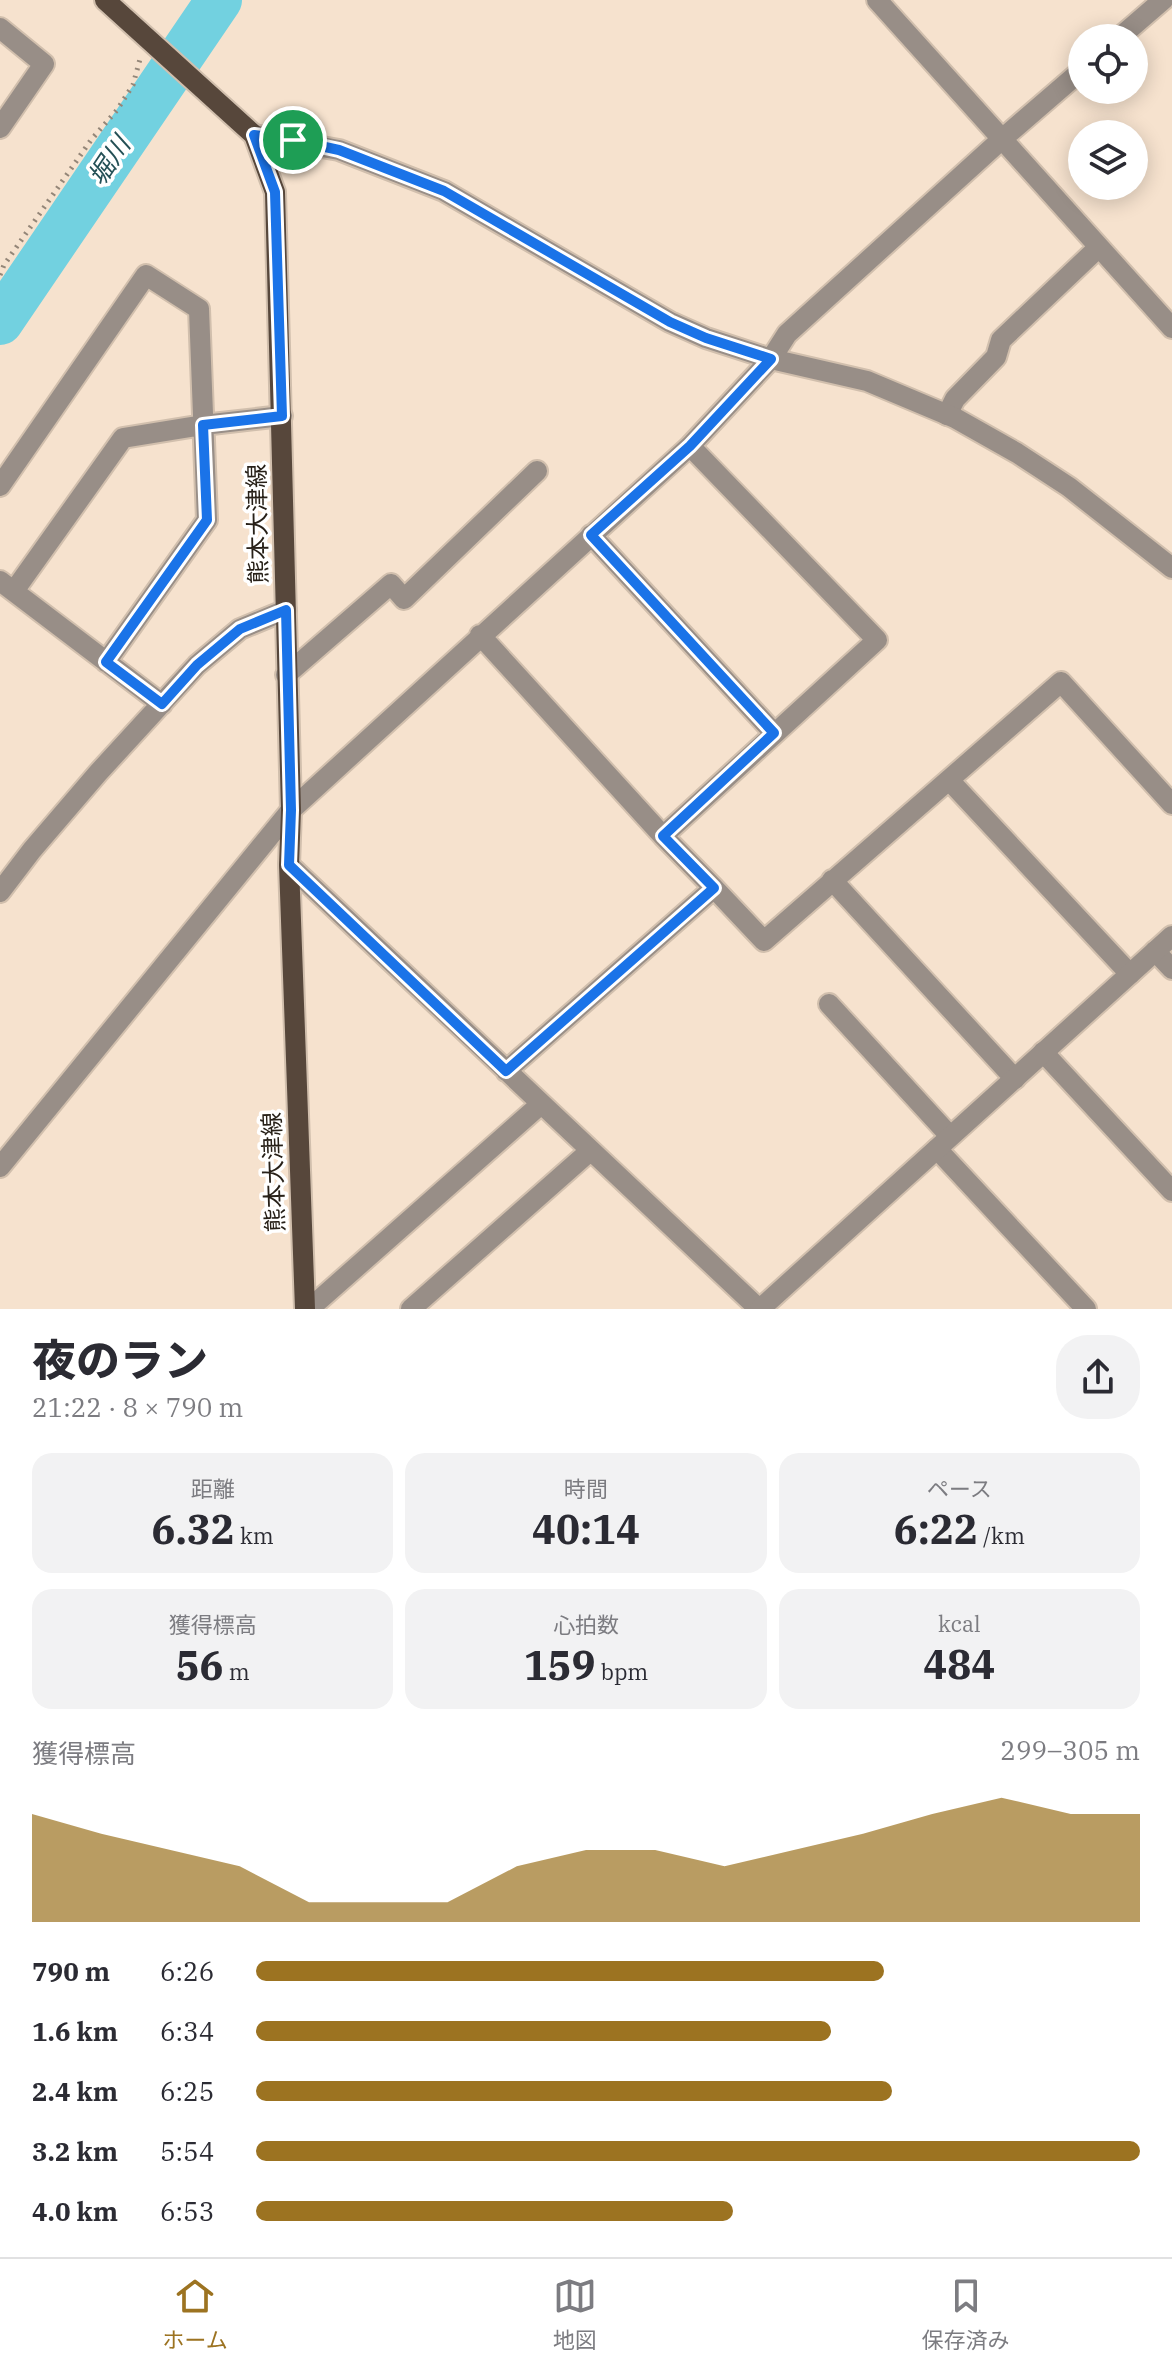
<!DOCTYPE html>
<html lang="ja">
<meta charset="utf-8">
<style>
:root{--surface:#fff;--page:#f2f2f3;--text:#2b2b33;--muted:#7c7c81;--line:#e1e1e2;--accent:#9c7321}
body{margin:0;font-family:"IBM Plex Serif","Noto Sans JP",serif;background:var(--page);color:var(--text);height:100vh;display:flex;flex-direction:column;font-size:30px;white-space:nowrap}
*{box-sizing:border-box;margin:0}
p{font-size:26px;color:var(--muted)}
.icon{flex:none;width:44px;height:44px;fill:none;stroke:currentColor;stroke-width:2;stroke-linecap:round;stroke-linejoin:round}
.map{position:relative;height:1309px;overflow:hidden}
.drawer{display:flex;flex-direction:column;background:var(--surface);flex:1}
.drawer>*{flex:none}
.controls{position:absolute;left:1068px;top:24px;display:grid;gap:16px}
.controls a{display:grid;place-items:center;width:80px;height:80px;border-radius:50%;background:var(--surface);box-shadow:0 4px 20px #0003;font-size:40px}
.pin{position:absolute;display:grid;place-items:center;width:68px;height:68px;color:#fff;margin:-34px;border:4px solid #fff;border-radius:50%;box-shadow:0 2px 8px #0007}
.round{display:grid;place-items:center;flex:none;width:84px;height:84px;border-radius:32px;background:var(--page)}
.overview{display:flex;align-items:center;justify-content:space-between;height:136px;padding:0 32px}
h1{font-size:44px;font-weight:800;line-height:60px}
.stats{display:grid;grid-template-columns:repeat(3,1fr);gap:12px;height:136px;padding:8px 32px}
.stats div{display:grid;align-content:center;border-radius:20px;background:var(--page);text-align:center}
.stats b{font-size:40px;font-weight:800}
.stats small{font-size:22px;font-weight:400}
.stats p{font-size:22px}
.chart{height:224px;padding:16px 32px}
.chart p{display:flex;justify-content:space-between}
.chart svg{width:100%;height:144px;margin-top:8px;fill:var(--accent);opacity:.7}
ul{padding:0 32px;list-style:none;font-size:26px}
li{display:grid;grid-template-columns:128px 96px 1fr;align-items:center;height:60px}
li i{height:20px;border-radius:10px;background:var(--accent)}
.dock{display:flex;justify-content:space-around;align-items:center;height:112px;border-top:2px solid var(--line);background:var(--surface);font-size:22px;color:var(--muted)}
.dock a{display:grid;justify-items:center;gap:4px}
.dock .on{color:var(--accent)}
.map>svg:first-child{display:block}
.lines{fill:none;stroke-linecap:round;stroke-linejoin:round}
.river{stroke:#72d1e0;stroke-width:46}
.minor-casing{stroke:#d1bfad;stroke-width:24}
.tertiary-casing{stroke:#d1bfad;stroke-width:24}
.primary-casing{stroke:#d1bfad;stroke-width:24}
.path{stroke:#948678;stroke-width:5;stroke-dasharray:2 6;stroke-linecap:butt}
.minor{stroke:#988e87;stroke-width:20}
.tertiary{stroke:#988e87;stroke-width:20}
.primary{stroke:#57473b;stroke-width:20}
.route-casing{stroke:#fff;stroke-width:16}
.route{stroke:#1a73e8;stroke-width:10}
.labels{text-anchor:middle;stroke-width:7;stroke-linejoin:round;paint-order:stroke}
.street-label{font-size:24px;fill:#272018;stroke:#fff}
.water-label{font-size:26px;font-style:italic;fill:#245056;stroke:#fff}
</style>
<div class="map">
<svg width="1172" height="1309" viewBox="0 0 1172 1309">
<rect width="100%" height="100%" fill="#f6e2ce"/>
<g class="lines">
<path class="river" d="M0 322 219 0"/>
<defs>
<path id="minor" d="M877 0 1172 328
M0 28 44 64 0 128
M1119 38 1163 0
M947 415 955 399 996 357 1001 340 1099 247
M0 486 146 275 199 309 207 520 106 662
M591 535 774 733
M0 581 162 704
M14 591 123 438 203 425 282 416
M480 635 663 836 714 888
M286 675 391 584 404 599 537 471
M949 780 1130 974
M663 836 877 640 690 446
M289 865 759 1309
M832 880 1015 1079
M0 892 32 850 98 773 197 665 240 629 286 610
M1155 951 1172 969
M829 1004 950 1136
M1043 1052 1172 1191
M506 1071 714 888 764 941 1061 682 1172 804
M937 1149 1086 1309
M0 1167 291 810 690 446 771 359 787 334 1002 139 1082 70
M309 1309 541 1104
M411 1309 590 1151"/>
<path id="tertiary" d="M254 135 339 150 444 191 670 322 706 338 771 359 867 381 955 418 1017 453 1069 487 1172 568
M760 1309 1172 936"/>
<path id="primary" d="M105 0 254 135 275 192 291 810 289 865 305 1309"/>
</defs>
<use href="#minor" class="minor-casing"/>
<use href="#tertiary" class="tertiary-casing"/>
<use href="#primary" class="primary-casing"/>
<path class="path" d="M0 275 4 265 91 140 117 110 133 85 140 59"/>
<use href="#minor" class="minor"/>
<use href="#tertiary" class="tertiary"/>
<use href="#primary" class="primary"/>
</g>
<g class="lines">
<defs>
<path id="route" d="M254 135 293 140 339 150 444 191 670 322 706 338 771 359 690 446 591 535 774 733 663 836 714 888 506 1071 289 865 291 810 286 610 240 629 197 665 162 704 106 662 207 520 203 425 282 416 275 192Z"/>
</defs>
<use href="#route" class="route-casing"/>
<use href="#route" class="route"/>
</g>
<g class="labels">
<g class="street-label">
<text transform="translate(258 524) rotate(-91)" y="8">熊本大津線</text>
<text transform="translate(274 1172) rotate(-92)" y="8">熊本大津線</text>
</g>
<g class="water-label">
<text transform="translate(109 161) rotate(-56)" y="9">堀川</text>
</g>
</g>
</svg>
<div class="controls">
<a><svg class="icon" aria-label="locate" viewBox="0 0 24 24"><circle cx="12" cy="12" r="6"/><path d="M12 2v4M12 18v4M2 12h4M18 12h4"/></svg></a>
<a><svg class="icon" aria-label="layers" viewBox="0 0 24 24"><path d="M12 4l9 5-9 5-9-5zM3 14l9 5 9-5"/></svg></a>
</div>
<div class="pin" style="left:293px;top:140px;background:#1e9e55"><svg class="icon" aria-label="arrive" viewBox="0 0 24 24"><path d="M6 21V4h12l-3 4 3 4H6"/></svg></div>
</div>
<section class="drawer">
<div class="overview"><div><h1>夜のラン</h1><p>21:22 · 8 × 790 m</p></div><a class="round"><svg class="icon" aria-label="share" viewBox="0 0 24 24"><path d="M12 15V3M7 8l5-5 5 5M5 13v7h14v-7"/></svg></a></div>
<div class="stats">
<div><p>距離</p><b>6.32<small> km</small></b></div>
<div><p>時間</p><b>40:14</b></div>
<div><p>ペース</p><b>6:22<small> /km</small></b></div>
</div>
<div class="stats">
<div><p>獲得標高</p><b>56<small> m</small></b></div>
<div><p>心拍数</p><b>159<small> bpm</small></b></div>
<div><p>kcal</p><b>484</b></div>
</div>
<div class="chart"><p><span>獲得標高</span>299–305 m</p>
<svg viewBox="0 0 160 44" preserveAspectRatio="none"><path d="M0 44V11L10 17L20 22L30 27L40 38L50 38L60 38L70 27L80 22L90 22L100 27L110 22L120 17L130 11L140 6L150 11L160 11V44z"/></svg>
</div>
<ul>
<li><b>790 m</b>6:26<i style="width:71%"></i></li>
<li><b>1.6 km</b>6:34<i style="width:65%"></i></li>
<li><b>2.4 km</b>6:25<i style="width:72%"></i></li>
<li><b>3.2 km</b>5:54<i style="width:100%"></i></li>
<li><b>4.0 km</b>6:53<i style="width:54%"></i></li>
</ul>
</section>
<nav class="dock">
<a class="on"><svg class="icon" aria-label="home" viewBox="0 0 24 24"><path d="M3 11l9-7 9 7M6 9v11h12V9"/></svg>ホーム</a>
<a><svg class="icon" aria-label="map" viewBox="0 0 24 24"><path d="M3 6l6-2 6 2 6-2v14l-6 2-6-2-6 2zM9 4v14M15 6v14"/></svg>地図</a>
<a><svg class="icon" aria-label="saved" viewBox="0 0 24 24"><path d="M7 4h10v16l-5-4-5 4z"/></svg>保存済み</a>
</nav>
